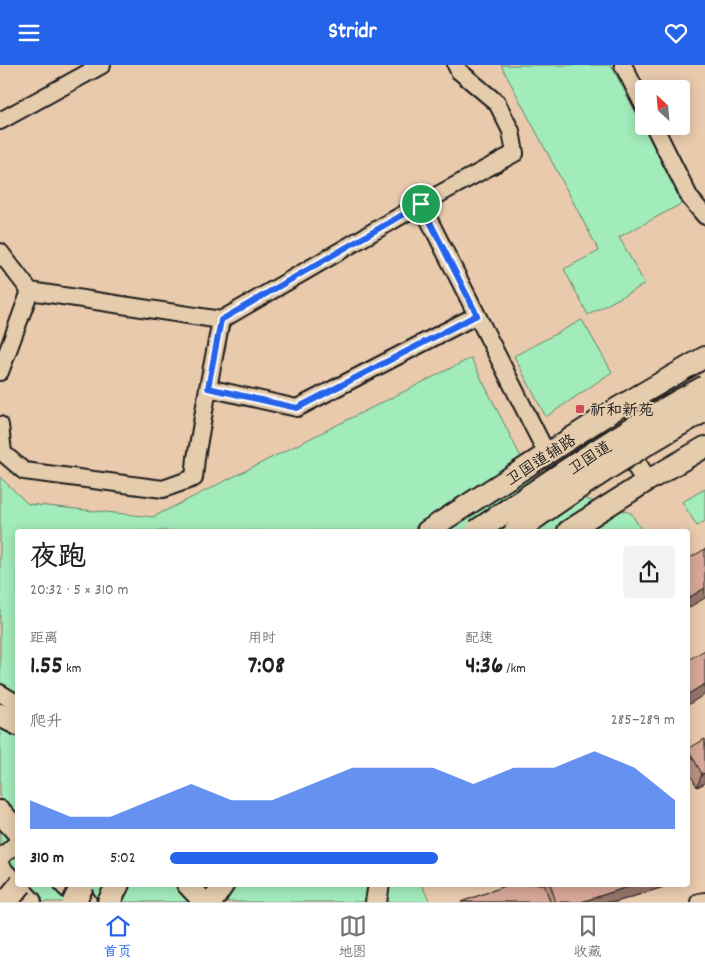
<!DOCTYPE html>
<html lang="zh">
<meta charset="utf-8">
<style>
:root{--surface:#fff;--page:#f2f2f2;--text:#202124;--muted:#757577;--line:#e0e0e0;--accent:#2563eb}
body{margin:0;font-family:Dekko,"LXGW WenKai TC",sans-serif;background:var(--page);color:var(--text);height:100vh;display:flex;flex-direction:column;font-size:19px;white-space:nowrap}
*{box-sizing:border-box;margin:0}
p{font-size:16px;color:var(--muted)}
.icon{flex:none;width:28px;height:28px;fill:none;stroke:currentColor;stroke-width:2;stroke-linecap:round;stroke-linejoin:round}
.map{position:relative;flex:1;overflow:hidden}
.drawer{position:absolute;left:15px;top:464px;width:675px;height:358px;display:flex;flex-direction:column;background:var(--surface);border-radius:5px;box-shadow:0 2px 12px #0003}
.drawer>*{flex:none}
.needle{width:32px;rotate:334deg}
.tools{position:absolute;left:635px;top:15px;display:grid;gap:10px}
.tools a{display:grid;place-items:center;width:55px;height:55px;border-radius:5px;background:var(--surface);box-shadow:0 2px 12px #0003;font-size:25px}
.pin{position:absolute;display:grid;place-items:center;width:42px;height:42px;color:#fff;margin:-21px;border:2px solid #fff;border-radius:50%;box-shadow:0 1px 5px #0007}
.round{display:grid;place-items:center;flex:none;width:52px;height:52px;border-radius:5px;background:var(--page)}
.summary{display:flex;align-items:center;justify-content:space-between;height:85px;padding:0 15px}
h1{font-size:28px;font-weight:800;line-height:38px}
.metrics{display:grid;grid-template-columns:repeat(3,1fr);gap:8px;height:85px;padding:5px 15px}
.metrics div{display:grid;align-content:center}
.metrics b{font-size:25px;font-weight:800}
.metrics small{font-size:14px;font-weight:400}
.metrics p{font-size:14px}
.chart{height:140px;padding:10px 15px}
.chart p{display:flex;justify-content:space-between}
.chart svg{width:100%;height:90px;margin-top:5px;fill:var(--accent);opacity:.7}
ul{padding:0 15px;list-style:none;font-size:16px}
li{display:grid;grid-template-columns:80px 60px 1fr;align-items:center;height:38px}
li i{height:12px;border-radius:6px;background:var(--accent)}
header{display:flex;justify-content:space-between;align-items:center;height:65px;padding:0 15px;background:var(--accent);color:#fff;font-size:22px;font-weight:800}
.tab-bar{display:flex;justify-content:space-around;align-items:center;height:70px;border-top:1px solid var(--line);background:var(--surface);font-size:14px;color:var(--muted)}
.tab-bar a{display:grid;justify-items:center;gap:2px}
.tab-bar .current{color:var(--accent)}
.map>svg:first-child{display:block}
.green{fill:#a2ebba;stroke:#5f846b}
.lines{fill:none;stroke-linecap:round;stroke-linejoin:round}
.minor-casing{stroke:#1c1c1c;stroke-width:20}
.major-casing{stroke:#1c1c1c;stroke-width:24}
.highway-casing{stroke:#1c1c1c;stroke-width:26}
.minor{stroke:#e4ccac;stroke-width:16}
.major{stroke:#e4ccac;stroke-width:20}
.highway{stroke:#e4ccac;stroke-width:22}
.highway-bridge-casing{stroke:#1c1c1c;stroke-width:26;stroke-linecap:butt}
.highway-bridge{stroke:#e4ccac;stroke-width:22}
.wall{fill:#b99083;stroke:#1c1c1c}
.shaded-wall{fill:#96756a;stroke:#1c1c1c}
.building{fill:#d7a798;stroke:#1c1c1c}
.route-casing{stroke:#fff;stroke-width:10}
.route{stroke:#2563eb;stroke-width:6}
.poi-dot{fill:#d1495b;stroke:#e4ccac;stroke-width:2}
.labels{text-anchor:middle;stroke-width:4;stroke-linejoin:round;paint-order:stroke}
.poi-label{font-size:16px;fill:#1c1c1c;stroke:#e4ccac;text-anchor:start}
.street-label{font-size:16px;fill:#1c1c1c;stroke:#e4ccac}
</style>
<header><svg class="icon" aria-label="menu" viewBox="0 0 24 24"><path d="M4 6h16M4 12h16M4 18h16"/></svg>Stridr<svg class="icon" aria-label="heart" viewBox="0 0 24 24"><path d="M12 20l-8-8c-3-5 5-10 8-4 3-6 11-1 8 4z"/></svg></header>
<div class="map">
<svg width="705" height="837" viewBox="0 0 705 837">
<rect width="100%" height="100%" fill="#e9caad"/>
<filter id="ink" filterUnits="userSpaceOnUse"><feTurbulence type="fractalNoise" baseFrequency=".02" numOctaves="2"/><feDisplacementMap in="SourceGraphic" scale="10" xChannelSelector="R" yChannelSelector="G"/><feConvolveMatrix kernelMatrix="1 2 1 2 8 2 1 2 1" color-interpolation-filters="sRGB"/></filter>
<g filter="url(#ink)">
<path class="green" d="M501 0H611L683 138 619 172 645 219 588 250 564 204 599 186Z
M582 255 612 307 546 352 514 291Z
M471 293 534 418 631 448 642 466H18V819H421L430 837H0V412L28 439 153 452Z
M705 424V456L697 461 682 437Z"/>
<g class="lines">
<defs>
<path id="minor" d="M623 0 644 41
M0 56 102 0
M654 61 690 133 705 151
M421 139 515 88 511 66 497 38 459 6 456 0
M0 187 30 226 221 255 421 139 547 389
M0 307 30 226
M208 323 221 255
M0 360 3 388 24 406 163 424 194 413 196 393 208 323 297 343 477 250
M0 628 18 639
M0 793 18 777
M699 837 705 836"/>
<path id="major" d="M621 376 647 416
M427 466 619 342 705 292
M568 466 647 416 705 382
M187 819 204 837
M212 837 224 819
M376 837 379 819"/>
<path id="highway" d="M0 650 18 659
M0 747 18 767
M0 805 30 837
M66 819 85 837
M109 837 118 819"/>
</defs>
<use href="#minor" class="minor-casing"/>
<use href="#major" class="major-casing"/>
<use href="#highway" class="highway-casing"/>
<use href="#minor" class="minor"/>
<use href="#major" class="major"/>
<use href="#highway" class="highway"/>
<defs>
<path id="highway-bridge" d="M477 466C551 416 625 364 705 322
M516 466C577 422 639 381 705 345
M6 837 21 819
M74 837 83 819"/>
</defs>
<use href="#highway-bridge" class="highway-bridge-casing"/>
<use href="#highway-bridge" class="highway-bridge"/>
</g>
<path class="wall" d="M705 674V718L697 722 688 705V685Z
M511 819H673L616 837H461Z"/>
<path class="shaded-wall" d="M705 523V533L688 543V533Z
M705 619V629L688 640V629Z
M705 708V718L697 722 702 709Z
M637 819H673L616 837H581Z"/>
<path class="building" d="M705 484V523L688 533V494Z
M705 585V619L688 629V595Z
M705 674V708L702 709 688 684Z
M511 819H544L550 836 547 837H461Z
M550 819H637L581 837H556Z"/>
</g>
<g class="lines" filter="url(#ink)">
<defs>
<path id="route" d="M421 139 477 250 297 343 208 323 221 255Z"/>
</defs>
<use href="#route" class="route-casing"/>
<use href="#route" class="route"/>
</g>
<rect class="poi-dot" x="575" y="339" width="10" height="10" rx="2.5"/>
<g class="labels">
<g class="poi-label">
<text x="590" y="350">祈和新苑</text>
</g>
<g class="street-label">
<text transform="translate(589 392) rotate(-33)" y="6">卫国道</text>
<text transform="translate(540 394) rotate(-33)" y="6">卫国道辅路</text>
</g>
</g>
</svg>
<div class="tools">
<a><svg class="needle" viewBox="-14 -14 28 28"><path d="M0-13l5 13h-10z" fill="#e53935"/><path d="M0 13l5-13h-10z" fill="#757577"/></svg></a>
</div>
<div class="pin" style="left:421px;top:139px;background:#1e9e55"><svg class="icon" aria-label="arrive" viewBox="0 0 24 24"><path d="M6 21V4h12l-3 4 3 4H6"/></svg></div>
<section class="drawer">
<div class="summary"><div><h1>夜跑</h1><p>20:32 · 5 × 310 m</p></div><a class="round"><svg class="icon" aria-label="share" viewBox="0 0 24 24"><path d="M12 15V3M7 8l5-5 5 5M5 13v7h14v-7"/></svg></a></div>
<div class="metrics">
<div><p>距离</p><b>1.55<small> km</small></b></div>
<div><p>用时</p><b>7:08</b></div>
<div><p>配速</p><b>4:36<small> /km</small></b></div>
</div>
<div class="chart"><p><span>爬升</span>285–289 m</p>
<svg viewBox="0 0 160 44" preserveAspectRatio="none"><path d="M0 44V30L10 38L20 38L30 30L40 22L50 30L60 30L70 22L80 14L90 14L100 14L110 22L120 14L130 14L140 6L150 14L160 30V44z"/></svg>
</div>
<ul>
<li><b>310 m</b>5:02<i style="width:53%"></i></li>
</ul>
</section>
</div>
<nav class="tab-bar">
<a class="current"><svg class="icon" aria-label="home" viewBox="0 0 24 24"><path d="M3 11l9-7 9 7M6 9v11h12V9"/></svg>首页</a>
<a><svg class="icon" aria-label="map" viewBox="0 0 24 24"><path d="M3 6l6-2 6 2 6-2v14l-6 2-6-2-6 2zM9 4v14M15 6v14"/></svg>地图</a>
<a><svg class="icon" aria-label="saved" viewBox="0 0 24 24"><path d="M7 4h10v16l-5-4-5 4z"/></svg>收藏</a>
</nav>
